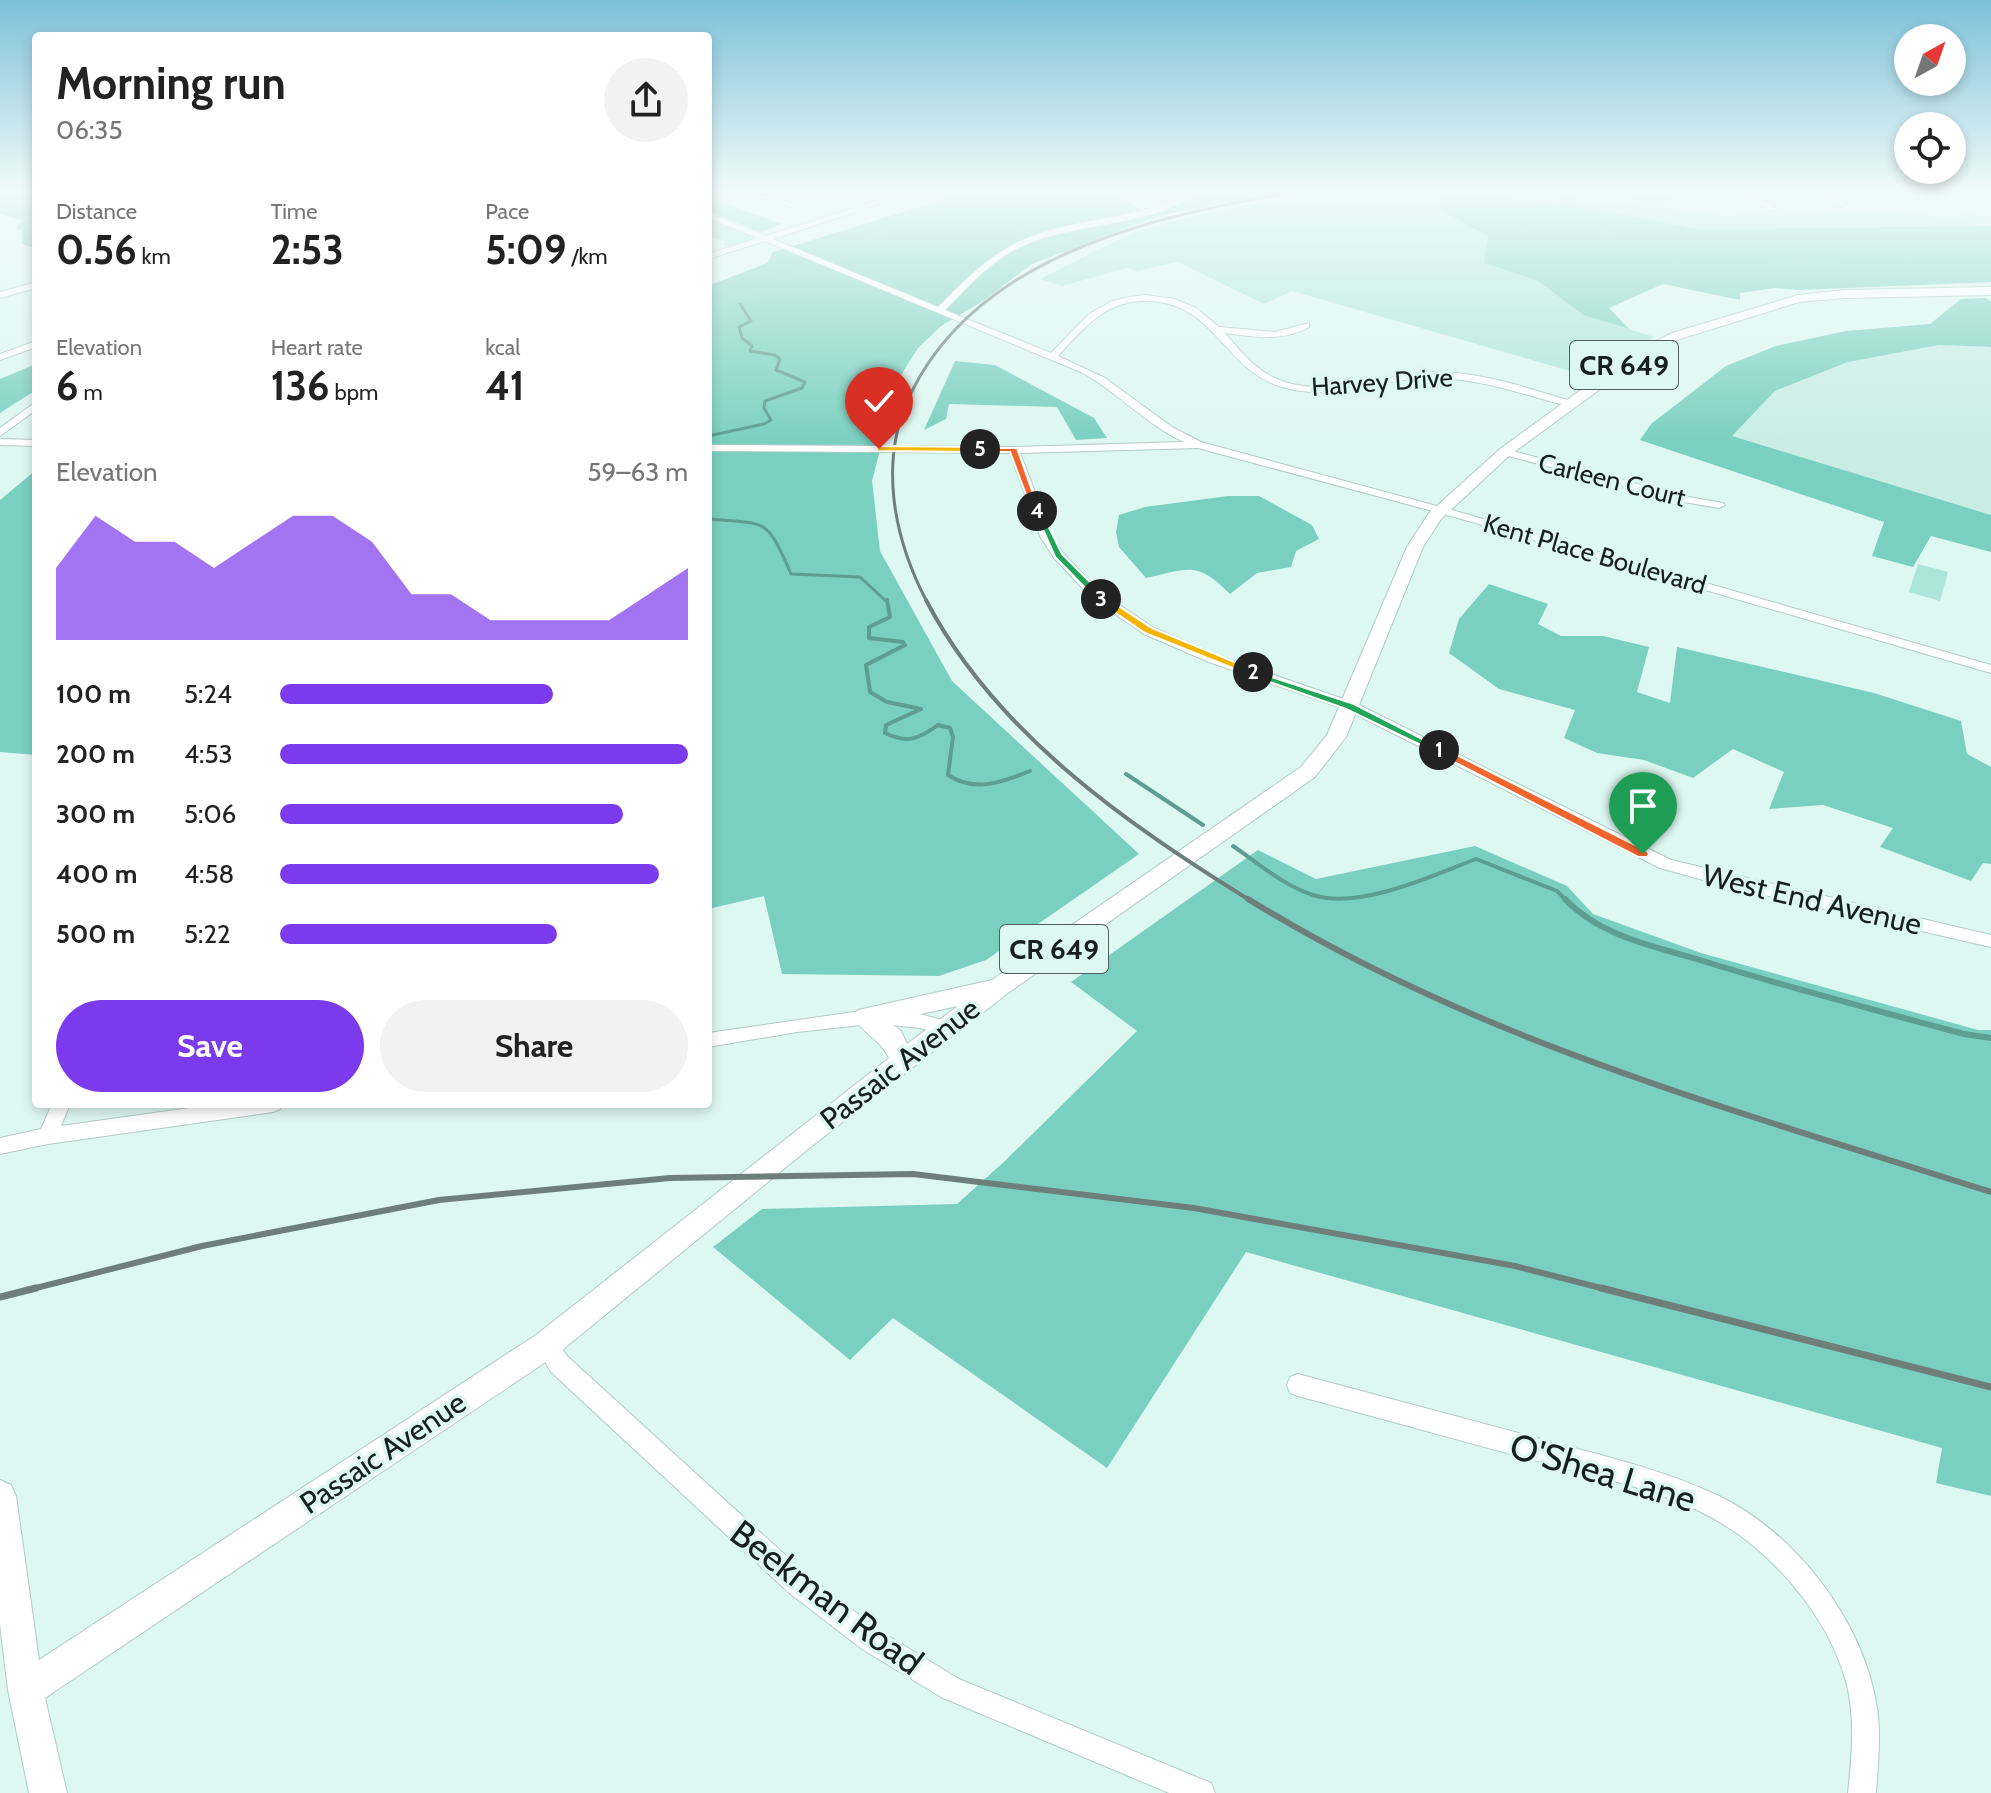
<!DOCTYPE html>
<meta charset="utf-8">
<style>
:root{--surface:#fff;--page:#f2f2f2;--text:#222;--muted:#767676;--accent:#7c3aed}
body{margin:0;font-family:Cabin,sans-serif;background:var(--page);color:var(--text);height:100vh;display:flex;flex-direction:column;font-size:30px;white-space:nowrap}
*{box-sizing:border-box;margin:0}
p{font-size:26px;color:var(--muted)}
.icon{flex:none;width:44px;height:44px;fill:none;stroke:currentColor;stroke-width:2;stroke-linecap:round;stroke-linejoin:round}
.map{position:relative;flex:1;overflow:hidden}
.panel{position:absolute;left:32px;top:32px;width:680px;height:1076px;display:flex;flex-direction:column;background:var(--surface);border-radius:8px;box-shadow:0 4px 12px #0003}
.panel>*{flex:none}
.needle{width:52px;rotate:40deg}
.tools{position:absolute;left:1894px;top:24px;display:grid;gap:16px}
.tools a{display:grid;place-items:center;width:72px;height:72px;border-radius:50%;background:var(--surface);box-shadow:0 4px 12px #0003;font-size:40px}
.pin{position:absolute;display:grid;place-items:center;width:68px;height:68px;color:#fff;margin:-82px -34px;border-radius:50% 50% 50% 0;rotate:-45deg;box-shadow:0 0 8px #0007}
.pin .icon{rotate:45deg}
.km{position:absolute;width:40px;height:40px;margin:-20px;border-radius:50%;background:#222;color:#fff;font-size:22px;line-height:40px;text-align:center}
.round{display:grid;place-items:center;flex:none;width:84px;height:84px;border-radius:42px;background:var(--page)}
.headline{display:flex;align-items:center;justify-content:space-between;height:136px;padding:0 24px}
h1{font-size:44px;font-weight:800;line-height:60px}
.figures{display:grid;grid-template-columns:repeat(3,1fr);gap:12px;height:136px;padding:8px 24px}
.figures div{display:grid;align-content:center}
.figures b{font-size:40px;font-weight:800}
.figures small{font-size:22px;font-weight:400}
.figures p{font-size:22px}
.chart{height:224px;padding:16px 24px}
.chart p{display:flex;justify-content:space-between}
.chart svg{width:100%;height:144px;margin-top:8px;fill:var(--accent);opacity:.7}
.action{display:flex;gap:16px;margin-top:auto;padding:16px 24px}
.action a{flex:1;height:92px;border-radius:48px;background:var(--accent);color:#fff;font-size:32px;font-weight:800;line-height:92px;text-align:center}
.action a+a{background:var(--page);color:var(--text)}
ul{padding:0 24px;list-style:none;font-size:26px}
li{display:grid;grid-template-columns:128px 96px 1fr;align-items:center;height:60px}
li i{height:20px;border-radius:10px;background:var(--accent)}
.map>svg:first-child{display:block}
.built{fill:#c9ede5}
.green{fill:#ace5d9}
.forest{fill:#7ad0c0}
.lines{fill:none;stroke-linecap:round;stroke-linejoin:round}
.stream-far2{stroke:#5e9d91;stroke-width:3}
.stream-far1{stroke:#5e9d91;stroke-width:4}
.stream{stroke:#5e9d91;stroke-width:6}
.river{fill:#7cd2c2;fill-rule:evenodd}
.minor-casing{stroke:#b1cbc5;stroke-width:2}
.major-casing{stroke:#b1cbc5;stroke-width:2}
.minor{fill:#fff;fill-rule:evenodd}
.major{fill:#fff;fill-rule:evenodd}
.rail-far3{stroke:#6e7f7b;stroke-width:3}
.rail-far2{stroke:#6e7f7b;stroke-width:4}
.rail-far1{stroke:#6e7f7b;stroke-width:6}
.rail{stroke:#6e7f7b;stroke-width:7}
.split-1{fill:#f0652b;stroke:#fff;stroke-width:2}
.split-2{fill:#22a559;stroke:#fff;stroke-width:2}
.split-3{fill:#f5b400;stroke:#fff;stroke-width:2}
.split-4{fill:#22a559;stroke:#fff;stroke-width:2}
.split-5{fill:#f0652b;stroke:#fff;stroke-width:2}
.split-6{fill:#f5b400;stroke:#fff;stroke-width:2}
.labels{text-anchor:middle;stroke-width:7;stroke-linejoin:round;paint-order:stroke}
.far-street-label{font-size:26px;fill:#17201e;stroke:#ddf7f1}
.shield{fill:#ddf7f1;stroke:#52605d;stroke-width:2}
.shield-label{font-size:28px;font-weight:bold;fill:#17201e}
.street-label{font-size:30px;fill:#17201e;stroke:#ddf7f1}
.near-street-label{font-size:36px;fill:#17201e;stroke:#ddf7f1}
</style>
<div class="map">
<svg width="1991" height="1793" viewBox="0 0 1991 1793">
<rect width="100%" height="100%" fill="#ddf7f1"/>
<path class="built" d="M1571 192H1991V226L1697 229Z
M1939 345 1991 347V515L1731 436 1775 391 1848 362Z"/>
<path class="green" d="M1328 192H1429L1442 200 1439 210 1488 236 1485 263 1538 281 1583 315 1654 337 1591 377 1292 291 1264 304 1178 262 1136 271 1127 268 1062 286 1040 279C1066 266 1092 252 1118 240 1183 212 1258 203 1328 192Z
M1458 192H1578L1719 216 1893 213 1965 219 1962 212 1991 219 1957 226 1697 229 1583 207Z
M708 219 755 237 732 246 723 245 725 241 708 236Z
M1918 564 1948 572 1940 601 1909 592Z"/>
<path class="forest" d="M0 192H36V249L22 244V231L16 228 22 220 0 214Z
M955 192H1110L1144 212 1181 201 1195 192H1283L1158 216 1032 264 983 301 941 326 918 348 904 370 896 387 872 481 880 551 952 681 1139 854 986 960 939 976 782 974 764 896 708 909V286L767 263 773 252 943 200Z
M1429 192H1458L1583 207 1697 229 1991 226V282L1798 290 1775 288 1740 293V300L1663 284 1609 308 1629 329 1583 315 1538 281 1484 263 1488 236 1439 210 1442 200Z
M1578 192H1669L1673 198 1659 203Z
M708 197 782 224 760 232 708 211Z
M1986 298 1991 302V347L1939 345 1848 362 1775 391 1732 436 1991 515V552L1931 536 1913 567 1872 556 1884 522 1640 440 1651 424 1726 366 1776 346 1846 331 1930 324 1961 299Z
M955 361 995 365 1094 418 1107 438 1076 440 1057 407 949 404 946 419 924 430Z
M36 364V390L0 413V379Z
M36 470V755L0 752V500Z
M1228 496H1259L1312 525 1319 539 1296 551 1291 567 1257 573 1230 594C1197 560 1188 569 1146 578L1119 547 1116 532 1119 515 1145 507Z
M1489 584 1548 604 1538 624 1561 636H1603L1649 647 1637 692 1670 703 1677 647 1874 693 1961 721 1967 754 1991 767V864L1983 863 1971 881 1880 847 1893 828 1823 805 1769 809 1784 772 1733 749 1693 778 1644 760 1597 753 1564 738 1575 710 1499 689 1449 653 1459 619Z
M1475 846 1567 886 1593 914 1701 953 1978 1030H1991V1496L1936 1483 1942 1448 1246 1252 1107 1468 893 1318 850 1360 713 1247 762 1209 957 1204 1006 1160 1137 1031 1071 982 1258 850 1316 879Z"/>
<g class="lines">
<path class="stream-far2" d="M708 436 764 424 771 420 764 408 765 401 802 388 805 382 776 370 780 359 775 355 750 351 752 346 742 338 739 327 751 321 737 299
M708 519C767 524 766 516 791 574L860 577 887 602"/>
<path class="stream-far1" d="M887 600 890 617 869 627V638L903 642 905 645 866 665 870 692 887 702 921 709 886 725 885 733C907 744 919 739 938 725L950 728 953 737 948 775C975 793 1003 782 1030 771
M1126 774 1203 825
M1233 846C1258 863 1284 886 1313 895 1359 910 1432 876 1476 859L1557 891 1567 901"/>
<path class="stream" d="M1565 899C1601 937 1655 946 1703 961 1790 988 1877 1011 1964 1034L1991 1038"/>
<path class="river" d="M991 192H1010L923 221 791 284 708 314V304L781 278 913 215Z
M1556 192H1568C1598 233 1640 252 1688 264L1991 253V261L1688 272C1634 259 1587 240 1556 192Z"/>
<defs>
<path id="minor" d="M905 192H916L773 239 938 307C960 285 982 262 1009 247 1049 224 1097 222 1140 211 1159 206 1180 192 1199 192 1155 226 1079 222 1027 244 994 257 970 285 945 310L1051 353 1089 314 1112 301 1129 297 1145 295 1175 299 1196 308 1219 327 1275 332 1309 323V327C1283 342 1254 337 1225 333 1238 348 1251 365 1269 375 1324 405 1386 369 1443 372 1488 374 1531 389 1574 402L1575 404 1570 407C1522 394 1477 377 1427 378 1378 379 1332 402 1282 387 1223 370 1214 298 1142 301 1104 302 1082 330 1058 356L1105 378 1172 427 1201 442 1459 512 1991 665V673L1451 516 1198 448 1020 453 1052 536 1063 553 1099 591 1154 628 1219 656 1355 703 1671 860 1991 935V947L1725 886 1660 868 1345 709 1209 662 1144 634 1091 597 1054 558 1040 536 1010 453 708 451V445L1014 447 1184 442C1147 425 1118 393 1083 373L765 241 708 259V254L758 238 708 218V213L766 236Z
M1743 192H1752L1777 209 1770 211Z
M1820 192H1829L1854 208 1847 210Z
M769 195 794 205 790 207 768 199 715 200 711 198 715 196Z
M36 282V288L0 298V292Z
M36 341V347L0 360V354Z
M36 402V410L0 436V428Z
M0 439 36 440V446L0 445Z
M1505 449 1683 496 1723 503 1725 505 1719 508 1678 501 1501 454 1500 452Z
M861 1011 920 1014 953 1023 956 1028 953 1033 947 1035 920 1028 891 1025H861L797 1032 708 1047V1033Z
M52 1104H70L61 1126 218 1104H282L280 1109 273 1112 48 1144 0 1154V1138L41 1129Z
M546 1335 554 1338 567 1356 806 1574 880 1631 959 1679 1211 1783 1215 1793H1169L941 1697 862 1649 788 1592 551 1372 535 1345 538 1338Z
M1298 1374C1376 1395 1455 1416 1533 1437 1595 1454 1660 1468 1719 1496 1797 1534 1864 1622 1877 1708 1881 1736 1878 1765 1876 1793H1848C1852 1755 1856 1715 1845 1678 1825 1610 1765 1543 1701 1512 1649 1487 1589 1475 1533 1460 1454 1439 1376 1417 1298 1396L1290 1393 1287 1385 1290 1377Z"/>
<path id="major" d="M1991 287V295L1845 298 1799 302 1680 339 1640 360 1510 455 1441 519 1423 547 1346 737 1315 777 1008 993 812 1146 556 1355 45 1698 67 1793H29L8 1690 0 1624V1480L11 1485 16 1496 39 1660 536 1335 889 1058C881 1040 863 1034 854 1017L858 1010 992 980 1301 767 1327 735 1407 547 1429 513 1500 449 1630 354 1672 333 1798 295 1845 290ZM958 1006 907 1044 901 1031 888 1021Z"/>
</defs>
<use href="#minor" class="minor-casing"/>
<use href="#major" class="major-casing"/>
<use href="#minor" class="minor"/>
<use href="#major" class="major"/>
<path class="rail-far3" d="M927 602C893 537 878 460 911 393 979 254 1153 217 1292 192"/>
<path class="rail-far2" d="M926 600C995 733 1127 824 1251 901"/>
<path class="rail-far1" d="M1248 899C1477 1041 1737 1111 1991 1192
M28 1290 202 1246 439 1200 670 1178 913 1174 1194 1208 1515 1266 1609 1290"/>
<path class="rail" d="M1601 1288 1991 1387
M0 1297 36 1288"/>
</g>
<linearGradient id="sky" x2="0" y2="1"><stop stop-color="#7dc0d9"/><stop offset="0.43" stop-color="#f0fbf9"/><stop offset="1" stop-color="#f0fbf9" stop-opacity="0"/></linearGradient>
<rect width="1991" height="443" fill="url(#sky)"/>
<path class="split-1" d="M1439 746 1647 851 1649 854 1647 857H1638L1435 752 1433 750Z"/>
<path class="split-2" d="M1250 670 1354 704 1444 750 1435 752 1346 709 1250 675Z"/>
<path class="split-3" d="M1098 597H1105L1152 628 1259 672 1250 675 1145 633 1098 601Z"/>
<path class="split-4" d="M1034 509H1040L1062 554 1105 597V601H1098L1055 557Z"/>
<path class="split-5" d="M977 448H1017L1040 513 1032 511 1010 452H980Z"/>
<path class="split-6" d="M879 446 980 447 984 449 980 452 876 451Z"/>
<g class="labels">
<g class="far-street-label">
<text transform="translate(1382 382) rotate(-4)" y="9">Harvey Drive</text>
<text transform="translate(1612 480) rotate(14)" y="9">Carleen Court</text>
<text transform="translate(1595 554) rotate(16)" y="9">Kent Place Boulevard</text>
</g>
<g class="shield">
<rect x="1570" y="341" width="108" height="48" rx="6"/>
<rect x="1000" y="925" width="108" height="48" rx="6"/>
</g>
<g class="shield-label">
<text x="1624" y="375">CR 649</text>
<text x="1054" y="959">CR 649</text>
</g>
<g class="street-label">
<text transform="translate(1812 900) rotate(13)" y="10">West End Avenue</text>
<text transform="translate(900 1064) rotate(-38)" y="10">Passaic Avenue</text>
<text transform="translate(383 1453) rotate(-34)" y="10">Passaic Avenue</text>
</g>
<g class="near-street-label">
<text transform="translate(1603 1472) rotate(17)" y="13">O'Shea Lane</text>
<text transform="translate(827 1597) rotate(37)" y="13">Beekman Road</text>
</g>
</g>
</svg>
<div class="tools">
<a><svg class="needle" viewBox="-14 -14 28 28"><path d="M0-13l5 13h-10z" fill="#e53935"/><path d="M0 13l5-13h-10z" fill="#767676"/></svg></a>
<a><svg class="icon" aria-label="locate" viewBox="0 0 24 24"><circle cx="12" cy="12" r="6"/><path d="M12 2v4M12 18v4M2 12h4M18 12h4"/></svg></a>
</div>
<div class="pin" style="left:1643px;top:854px;background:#1e9e55"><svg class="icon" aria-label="arrive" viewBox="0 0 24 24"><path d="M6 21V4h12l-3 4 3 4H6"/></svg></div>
<div class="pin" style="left:879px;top:449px;background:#d93025"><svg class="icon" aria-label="check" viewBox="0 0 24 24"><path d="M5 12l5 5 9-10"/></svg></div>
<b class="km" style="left:1439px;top:750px">1</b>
<b class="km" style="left:1253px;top:672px">2</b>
<b class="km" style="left:1101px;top:599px">3</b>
<b class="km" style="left:1037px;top:511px">4</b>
<b class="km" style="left:980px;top:449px">5</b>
<section class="panel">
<div class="headline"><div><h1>Morning run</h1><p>06:35</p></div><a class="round"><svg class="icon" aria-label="share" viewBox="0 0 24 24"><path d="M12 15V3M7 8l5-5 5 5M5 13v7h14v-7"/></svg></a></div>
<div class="figures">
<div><p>Distance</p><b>0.56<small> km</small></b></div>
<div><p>Time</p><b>2:53</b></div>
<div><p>Pace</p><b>5:09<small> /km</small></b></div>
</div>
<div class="figures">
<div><p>Elevation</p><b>6<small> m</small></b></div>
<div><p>Heart rate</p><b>136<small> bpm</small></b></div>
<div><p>kcal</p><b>41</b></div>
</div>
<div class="chart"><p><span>Elevation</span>59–63 m</p>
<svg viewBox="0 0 160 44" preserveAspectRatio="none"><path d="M0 44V22L10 6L20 14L30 14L40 22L50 14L60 6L70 6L80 14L90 30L100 30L110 38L120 38L130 38L140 38L150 30L160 22V44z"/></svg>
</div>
<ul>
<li><b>100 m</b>5:24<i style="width:67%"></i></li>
<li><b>200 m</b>4:53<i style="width:100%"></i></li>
<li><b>300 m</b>5:06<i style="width:84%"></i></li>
<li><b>400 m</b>4:58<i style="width:93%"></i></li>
<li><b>500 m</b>5:22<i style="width:68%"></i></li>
</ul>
<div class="action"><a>Save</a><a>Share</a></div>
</section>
</div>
